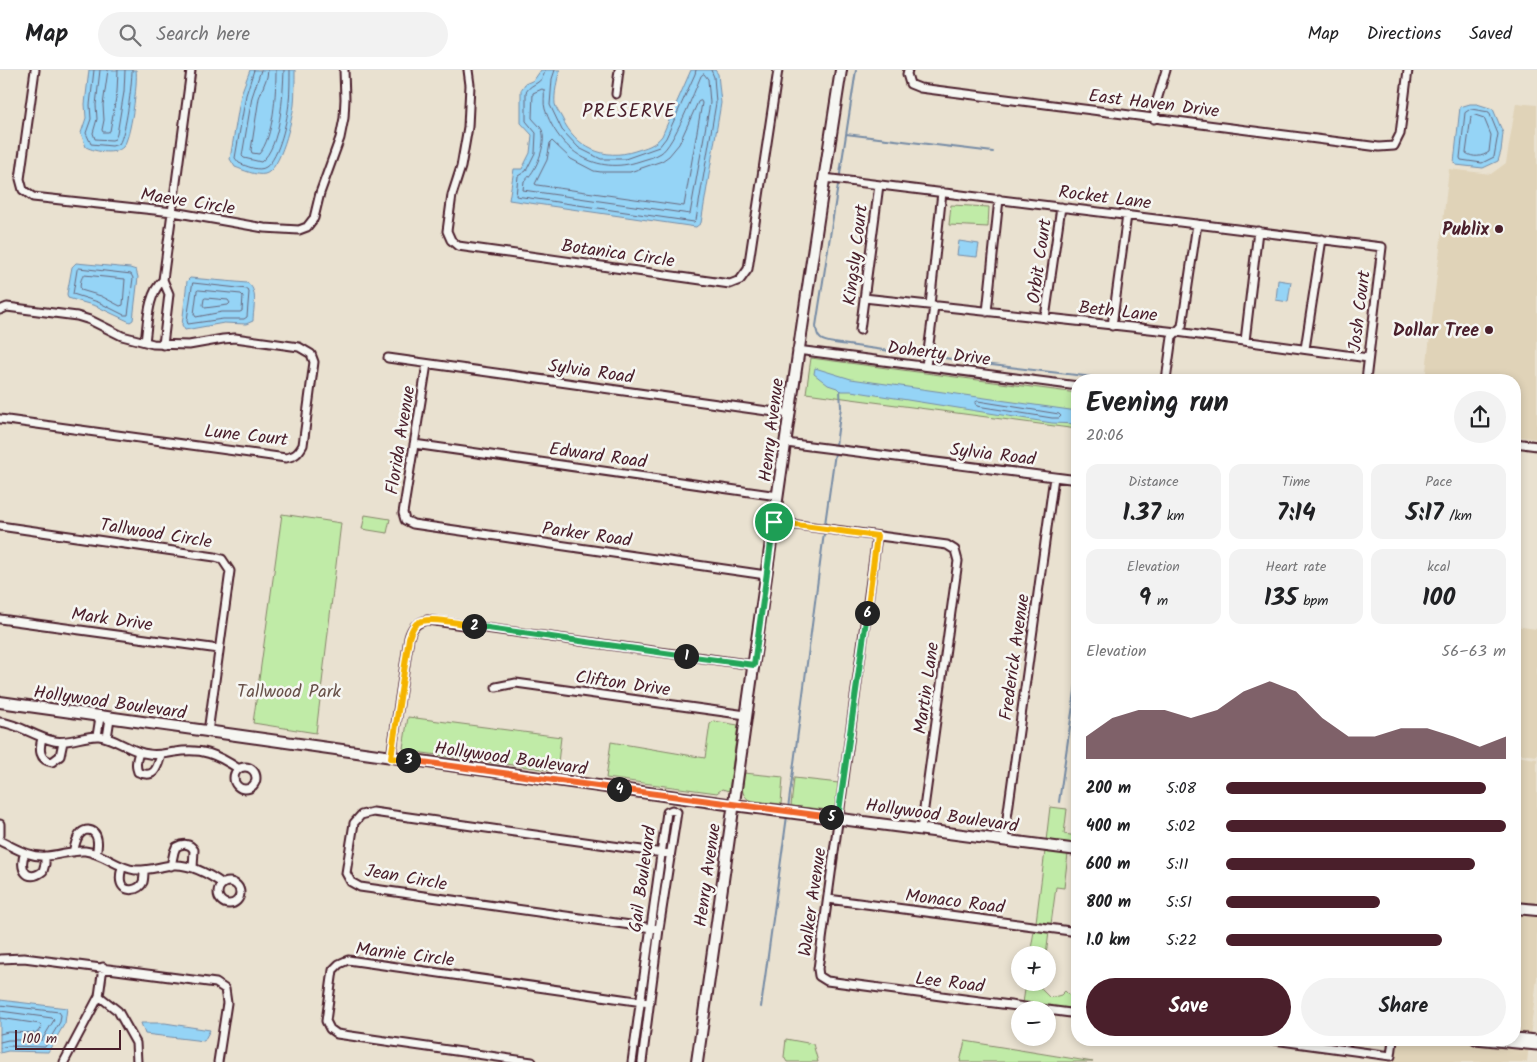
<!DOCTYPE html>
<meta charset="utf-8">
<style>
:root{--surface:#fff;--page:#f2f2f2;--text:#202124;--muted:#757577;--line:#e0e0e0;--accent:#4a1f2b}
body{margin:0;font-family:Kalam,sans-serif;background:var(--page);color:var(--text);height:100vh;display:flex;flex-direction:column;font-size:19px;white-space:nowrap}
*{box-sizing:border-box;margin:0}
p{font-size:16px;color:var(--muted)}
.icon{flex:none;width:28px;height:28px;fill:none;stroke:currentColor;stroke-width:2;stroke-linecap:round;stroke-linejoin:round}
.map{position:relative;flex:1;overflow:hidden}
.details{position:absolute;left:1071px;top:304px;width:450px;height:672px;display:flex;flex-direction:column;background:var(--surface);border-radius:20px;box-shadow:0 2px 8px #0003}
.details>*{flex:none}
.buttons{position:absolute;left:1011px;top:876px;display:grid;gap:10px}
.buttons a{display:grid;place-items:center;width:45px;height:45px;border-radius:50%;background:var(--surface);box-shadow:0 2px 8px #0003;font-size:25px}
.scale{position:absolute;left:15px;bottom:12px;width:106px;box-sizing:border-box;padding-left:5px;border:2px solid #4a1f2b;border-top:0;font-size:14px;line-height:18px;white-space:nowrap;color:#4a1f2b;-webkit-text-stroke:4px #f6f6f2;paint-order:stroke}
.pin{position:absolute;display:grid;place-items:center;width:42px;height:42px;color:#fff;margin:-21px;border:2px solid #fff;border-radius:50%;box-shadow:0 1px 5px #0007}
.km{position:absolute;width:25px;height:25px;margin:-12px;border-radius:50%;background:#222;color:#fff;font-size:14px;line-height:25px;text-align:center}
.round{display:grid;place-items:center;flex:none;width:52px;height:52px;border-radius:26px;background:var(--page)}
.headline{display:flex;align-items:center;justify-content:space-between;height:85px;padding:0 15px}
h1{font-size:28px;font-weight:600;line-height:38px}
.metrics{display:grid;grid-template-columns:repeat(3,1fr);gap:8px;height:85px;padding:5px 15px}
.metrics div{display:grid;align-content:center;border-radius:12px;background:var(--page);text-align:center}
.metrics b{font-size:25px;font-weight:600}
.metrics small{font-size:14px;font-weight:400}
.metrics p{font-size:14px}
.chart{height:140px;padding:10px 15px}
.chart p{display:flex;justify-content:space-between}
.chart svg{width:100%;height:90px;margin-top:5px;fill:var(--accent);opacity:.7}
.action{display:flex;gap:10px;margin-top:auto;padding:10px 15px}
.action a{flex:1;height:58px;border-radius:30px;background:var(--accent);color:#fff;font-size:20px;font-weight:600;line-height:58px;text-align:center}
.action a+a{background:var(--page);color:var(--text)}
ul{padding:0 15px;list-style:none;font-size:16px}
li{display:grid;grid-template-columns:80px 60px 1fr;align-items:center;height:38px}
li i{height:12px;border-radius:6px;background:var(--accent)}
header{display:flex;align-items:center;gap:30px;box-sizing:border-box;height:70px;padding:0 25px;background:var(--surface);border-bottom:1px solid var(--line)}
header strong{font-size:24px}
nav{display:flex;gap:28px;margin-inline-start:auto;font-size:18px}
.search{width:350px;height:45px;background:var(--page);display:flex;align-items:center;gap:12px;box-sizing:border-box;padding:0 18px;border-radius:28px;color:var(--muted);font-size:19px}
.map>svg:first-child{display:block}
.built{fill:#e0d3b8}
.green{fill:#c0eba7;stroke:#858569}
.water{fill:#95d4f6;stroke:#778ca5}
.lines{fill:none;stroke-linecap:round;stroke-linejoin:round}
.shore{stroke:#68677c;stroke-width:1}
.stream{stroke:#778ca5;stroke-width:2}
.street-casing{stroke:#4a1f2b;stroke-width:11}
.secondary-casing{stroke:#4a1f2b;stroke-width:14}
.street{stroke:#f6f6f2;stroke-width:7}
.secondary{stroke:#f6f6f2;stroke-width:10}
.split-1-casing{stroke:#fff;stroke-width:10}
.split-2-casing{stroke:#fff;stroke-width:10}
.split-3-casing{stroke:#fff;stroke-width:10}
.split-4-casing{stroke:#fff;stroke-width:10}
.split-5-casing{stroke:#fff;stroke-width:10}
.split-6-casing{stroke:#fff;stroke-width:10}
.split-7-casing{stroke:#fff;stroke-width:10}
.split-1{stroke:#22a559;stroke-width:6}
.split-2{stroke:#22a559;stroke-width:6}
.split-3{stroke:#f5b400;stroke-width:6}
.split-4{stroke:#f0652b;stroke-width:6}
.split-5{stroke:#f0652b;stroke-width:6}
.split-6{stroke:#22a559;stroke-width:6}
.split-7{stroke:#f5b400;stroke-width:6}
.poi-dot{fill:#4a1f2b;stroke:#f6f6f2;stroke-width:2}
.labels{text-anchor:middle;stroke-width:5;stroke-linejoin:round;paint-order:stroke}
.street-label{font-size:18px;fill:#4a1f2b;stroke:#f6f6f2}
.poi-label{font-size:18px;font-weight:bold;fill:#4a1f2b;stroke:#f6f6f2;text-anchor:end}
.park-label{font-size:18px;fill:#68524a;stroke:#f6f6f2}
.neighbourhood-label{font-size:19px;letter-spacing:1px;fill:#4a1f2b;stroke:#f6f6f2}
</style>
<header>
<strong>Map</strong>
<div class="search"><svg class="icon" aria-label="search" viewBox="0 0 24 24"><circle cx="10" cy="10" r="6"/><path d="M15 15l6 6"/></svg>Search here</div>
<nav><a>Map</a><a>Directions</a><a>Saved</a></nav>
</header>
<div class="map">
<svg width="1537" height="992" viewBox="0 0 1537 992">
<rect width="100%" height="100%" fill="#e9e1d0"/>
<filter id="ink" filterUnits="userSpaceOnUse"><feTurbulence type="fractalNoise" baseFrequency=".02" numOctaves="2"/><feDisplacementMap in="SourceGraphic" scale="10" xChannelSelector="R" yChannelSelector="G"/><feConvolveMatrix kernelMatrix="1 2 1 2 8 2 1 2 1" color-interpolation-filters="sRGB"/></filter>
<g filter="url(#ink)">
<path class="built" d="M1516 33 1537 35V369L1515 366V310H1425L1449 99 1491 104 1506 93Z
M1515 556 1537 559V686L1515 683Z
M1515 686 1537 689V837L1515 834Z
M1515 841 1537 844V908L1527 992H1392L1395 970H1515Z"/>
<path class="green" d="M951 135 989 137 988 157 949 155Z
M811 288 1077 323V359L806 323Z
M282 444 341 453 316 663 253 653Z
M365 445 390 449 387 463 362 459Z
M408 647 561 667 557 701 408 681 403 678Z
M714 651 738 655 729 721 722 719 717 723 606 708 611 672 705 688 710 654Z
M744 703 783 707 781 734 751 731C739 725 742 714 744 703Z
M794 708 839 713 836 734 834 739 829 740 791 736Z
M1050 737 1067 739 1064 764 1077 766V774L1046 771Z
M1045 781 1068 784 1064 818 1056 817 1051 854 1036 852Z
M1034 861 1049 862 1046 885H1030Z
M1041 912V919L1050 928 1061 925 1065 921 1077 933 1073 938H1064L1023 933 1026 913Z
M786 969 813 974 818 992H787L784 987Z
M965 971 1093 992H960Z"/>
<path class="water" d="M89 0H136C138 12 131 69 123 77 115 85 96 82 86 77L81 63 86 48 85 34Z
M250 0H295C295 11 295 23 294 35 292 49 281 100 265 104 256 106 243 100 235 97L230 89 241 24Z
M541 0H560C557 9 554 25 555 34 556 39 560 44 562 48 576 78 604 91 635 81 647 77 654 76 662 66L691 0H715L718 4 721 33 701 153 696 157 509 130 514 99H522L530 83 532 65 521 53V20L525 14 534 10Z
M1470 34H1477L1493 39 1503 63 1501 81 1498 91 1483 98 1456 95 1454 93 1460 37Z
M959 171 979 174 977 187 957 185Z
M76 193 130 198 136 200 138 207 133 250 130 252 96 236 68 228 67 224 72 197Z
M190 208 247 213C259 219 253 239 253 251L246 254 224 253 185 260 182 255 187 211Z
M1278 210 1291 212 1288 232 1276 230Z
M815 298 851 309 1077 341V354L1052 353 851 321H840L837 318 828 315 814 304Z
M0 930 67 938 65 953 48 982 8 981 0 983Z
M141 953H165L210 960 204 971 145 964Z"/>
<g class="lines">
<path class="shore" d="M94 0 90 35 91 49 86 63 91 74 112 76 119 74C126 64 132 14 132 0
M100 0 96 35 97 49 93 63 95 69 112 70 115 69 117 64 124 22 125 0
M108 0 103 35 104 50 102 60 103 62H108L110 61 117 22 118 0
M254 0 246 25 235 88 239 93C246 96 259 102 266 97 279 89 288 47 289 32 290 21 290 11 290 0
M261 0 252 27 242 86 244 88 261 92C281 77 283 24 284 0
M268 0 267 7 259 28 251 80 252 83 259 84C274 67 276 22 276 0
M545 0C543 15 532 12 526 22V51L536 63 535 83 526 101 518 106 516 126 694 152 696 150 716 33 714 7 711 0
M555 0 552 9 550 35 562 60 579 78 601 89H625L659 77 666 68 695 4 696 0
M704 4 708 9 710 33 690 144 523 120 524 111C536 103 547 74 542 60 540 56 535 52 532 48L533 23 542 19 544 20C545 26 543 33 545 39 559 81 596 106 640 91 646 89 655 87 661 83 674 75 694 22 701 6Z
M701 31 702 33 684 136 537 115 535 114 547 90 550 73 552 71 571 89 594 101 601 102H630L662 91 669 86 679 74 698 32Z
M1471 39 1489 42 1498 64 1494 87 1482 93 1461 90 1460 88 1465 43Z
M1475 45 1484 48 1491 65 1489 82C1482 87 1473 88 1466 83L1471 47Z
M79 198 131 204 133 208 128 245H124L98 232 73 224 77 200Z
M84 205 125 209 123 235 120 236 101 226 81 220C79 216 81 207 84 205Z
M193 213 247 219 249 222 247 247 244 249H223L188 254 187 251Z
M199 220 241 224 243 226 242 241 240 242H222L196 247 194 244 197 221Z
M206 228 228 230 230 233 228 235 205 238 203 235 204 229Z
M978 331 1059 344 1061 346 1059 348H1052L977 336 975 333Z
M0 935 59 942 61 945 60 952 45 977 8 976 0 978
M0 941 52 948 54 950 42 970H8L0 972
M0 948 40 954 42 956 37 963 8 962 0 964"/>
<path class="stream" d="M846 64 993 82
M840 104 856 0
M838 115 816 256C817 270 822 271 834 273L919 285
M932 286 983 294 1119 310
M836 375 841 337 840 321
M825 454 835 383
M1059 732 1078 601
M788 739 824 463
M761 937 787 746"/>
<defs>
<path id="street" d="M35 0 20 109 23 120 33 127 173 142 264 158 299 160 307 157 314 148 320 123 340 68 344 48 345 29 344 0
M468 0 470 15 468 57 461 97 452 125 447 161 451 170 458 176 730 214 740 210 748 199 778 0
M908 0 907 4 910 14 920 18 1379 77 1394 76 1400 64 1408 0
M616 24 619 0
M1154 49 1157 30 1166 0
M824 108 1382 177 1366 310
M864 228 1177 262 1368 288
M930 235 942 122
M0 240 7 237 77 246 90 250 122 266 153 274 189 275 223 269 235 268 299 277 311 284 314 292 303 375C298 384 295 386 286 388L0 349
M987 242 999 129
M1045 248 1061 137
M1112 256 1127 145
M860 260 879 115
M1245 271 1258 161
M145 272C148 252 147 225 163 210
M163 275 169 224 163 210 191 0
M1305 279 1322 169
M797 280 1078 316
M388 288 789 344
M427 294 403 443 405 450 413 454 766 505
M926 296 934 236
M1166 310 1172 267 1182 256 1197 154
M786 373 1078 410
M1515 373 1537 376
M414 374 778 426
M775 452 947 475 955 480 958 491 921 760
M0 456 215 487 222 489 230 501 208 662
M877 466 818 899 819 906 827 911 1078 944
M0 549 219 579
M496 617 516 613 746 645
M0 652C19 654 35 667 54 671 69 674 84 665 99 666 116 668 130 682 149 684 158 686 166 683 175 682 203 678 216 684 239 699
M97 666 100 647
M42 668C39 679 39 690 52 692L60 686 63 672
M107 668 110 648
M139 682C137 689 135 695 138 702 155 709 157 698 161 685
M391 687 409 568C412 557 416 553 427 550L754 595
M234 708a11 11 0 1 1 22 0a11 11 0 1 1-22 0Z
M0 754V765
M1004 770 1054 407
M0 771C15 778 30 788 47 786 60 785 72 780 85 781 103 783 117 798 135 800 148 801 161 796 173 795 190 794 209 804 223 814
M73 782C75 776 76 767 81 763 83 761 86 760 88 760 100 761 98 777 96 784
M25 783C18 798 27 814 43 801L45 794V786
M171 796 174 782 176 777C183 773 190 773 194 780L193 798
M122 797C121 802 119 807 121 813 124 823 139 821 143 812 144 808 144 804 144 800
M218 823a11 11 0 1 1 22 0a11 11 0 1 1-22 0Z
M828 829 1078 862
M659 859 360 817 351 812 346 803 354 753 361 745 373 742 670 784
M0 889 24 888 216 913 225 919 227 933 218 992
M99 926 118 941 136 973 137 992
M1515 967 1537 969
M1274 970 1391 986 1393 970
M1475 970 1537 976
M64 992 99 926 103 897
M532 992 337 964 330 959 326 951 333 900 339 894 348 890 650 933
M632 992 667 742 672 740 677 742 659 859 642 992"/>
<path id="secondary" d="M0 632 734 735 1078 780
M1515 838 1537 840
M697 992C745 661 789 330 841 0"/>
</defs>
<use href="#street" class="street-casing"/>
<use href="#secondary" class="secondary-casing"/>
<use href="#street" class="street"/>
<use href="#secondary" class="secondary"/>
</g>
</g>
<g class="lines" filter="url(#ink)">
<defs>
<path id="split-1" d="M686 586 754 595 774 452"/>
<path id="split-2" d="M474 556 686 586"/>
<path id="split-3" d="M408 690 391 688 409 568C411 562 412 558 416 554 426 545 461 554 474 556"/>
<path id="split-4" d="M408 690 619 719"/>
<path id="split-5" d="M619 719 831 747"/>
<path id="split-6" d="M831 747 838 748 867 543"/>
<path id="split-7" d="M774 452 877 466 867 543"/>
</defs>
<use href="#split-1" class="split-1-casing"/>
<use href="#split-2" class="split-2-casing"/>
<use href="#split-3" class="split-3-casing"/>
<use href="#split-4" class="split-4-casing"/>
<use href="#split-5" class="split-5-casing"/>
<use href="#split-6" class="split-6-casing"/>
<use href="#split-7" class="split-7-casing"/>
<use href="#split-1" class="split-1"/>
<use href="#split-2" class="split-2"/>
<use href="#split-3" class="split-3"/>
<use href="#split-4" class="split-4"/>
<use href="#split-5" class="split-5"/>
<use href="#split-6" class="split-6"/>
<use href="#split-7" class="split-7"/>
</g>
<g class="poi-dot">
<circle cx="1499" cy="159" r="5"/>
<circle cx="1489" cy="260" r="5"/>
</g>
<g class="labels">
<g class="street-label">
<text transform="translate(1154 33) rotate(7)" y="6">East Haven Drive</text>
<text transform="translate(1105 127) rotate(7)" y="6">Rocket Lane</text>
<text transform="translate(188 131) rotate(9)" y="6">Maeve Circle</text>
<text transform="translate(618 183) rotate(8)" y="6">Botanica Circle</text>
<text transform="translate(855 185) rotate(-83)" y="6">Kingsly Court</text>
<text transform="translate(1039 191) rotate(-82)" y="6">Orbit Court</text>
<text transform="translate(1118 241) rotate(6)" y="6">Beth Lane</text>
<text transform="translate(1359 241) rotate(-83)" y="6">Josh Court</text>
<text transform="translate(939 283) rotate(7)" y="6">Doherty Drive</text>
<text transform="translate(591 301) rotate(8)" y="6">Sylvia Road</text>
<text transform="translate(771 360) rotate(-83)" y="6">Henry Avenue</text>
<text transform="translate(246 365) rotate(6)" y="6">Lune Court</text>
<text transform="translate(400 370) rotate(-81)" y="6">Florida Avenue</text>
<text transform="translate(993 384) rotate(7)" y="6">Sylvia Road</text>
<text transform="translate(598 385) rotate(8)" y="6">Edward Road</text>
<text transform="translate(156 463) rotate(9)" y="6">Tallwood Circle</text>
<text transform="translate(587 464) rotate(8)" y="6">Parker Road</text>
<text transform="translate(112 549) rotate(8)" y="6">Mark Drive</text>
<text transform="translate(1014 587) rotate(-82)" y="6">Frederick Avenue</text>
<text transform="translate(623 613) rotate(8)" y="6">Clifton Drive</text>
<text transform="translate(926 618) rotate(-82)" y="6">Martin Lane</text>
<text transform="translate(110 632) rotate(8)" y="6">Hollywood Boulevard</text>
<text transform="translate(511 688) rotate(8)" y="6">Hollywood Boulevard</text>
<text transform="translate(942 745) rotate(8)" y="6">Hollywood Boulevard</text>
<text transform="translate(707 805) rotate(-82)" y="6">Henry Avenue</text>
<text transform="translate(406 807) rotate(10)" y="6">Jean Circle</text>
<text transform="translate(642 809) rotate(-82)" y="6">Gail Boulevard</text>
<text transform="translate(955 831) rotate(7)" y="6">Monaco Road</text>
<text transform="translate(812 832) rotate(-82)" y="6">Walker Avenue</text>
<text transform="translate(405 884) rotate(7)" y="6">Marnie Circle</text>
<text transform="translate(950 912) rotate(7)" y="6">Lee Road</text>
</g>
<g class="poi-label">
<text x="1489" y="165">Publix</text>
<text x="1479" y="266">Dollar Tree</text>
</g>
<g class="park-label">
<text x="289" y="627">Tallwood Park</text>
</g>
<g class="neighbourhood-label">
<text x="629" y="47">PRESERVE</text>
</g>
</g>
</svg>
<div class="buttons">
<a>+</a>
<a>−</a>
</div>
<div class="scale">100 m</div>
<div class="pin" style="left:774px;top:452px;background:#1e9e55"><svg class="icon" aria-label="arrive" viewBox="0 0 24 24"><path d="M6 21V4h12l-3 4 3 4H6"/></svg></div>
<b class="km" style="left:686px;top:586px">1</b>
<b class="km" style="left:474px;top:556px">2</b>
<b class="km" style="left:408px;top:690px">3</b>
<b class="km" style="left:619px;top:719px">4</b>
<b class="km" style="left:831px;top:747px">5</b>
<b class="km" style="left:867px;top:543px">6</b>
<section class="details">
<div class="headline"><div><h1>Evening run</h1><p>20:06</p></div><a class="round"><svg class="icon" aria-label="share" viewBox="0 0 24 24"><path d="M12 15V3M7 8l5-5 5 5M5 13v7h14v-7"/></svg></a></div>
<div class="metrics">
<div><p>Distance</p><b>1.37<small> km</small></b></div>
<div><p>Time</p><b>7:14</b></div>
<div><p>Pace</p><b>5:17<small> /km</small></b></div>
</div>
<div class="metrics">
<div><p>Elevation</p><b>9<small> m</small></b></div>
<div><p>Heart rate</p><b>135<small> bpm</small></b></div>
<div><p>kcal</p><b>100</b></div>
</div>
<div class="chart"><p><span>Elevation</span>56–63 m</p>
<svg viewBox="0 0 160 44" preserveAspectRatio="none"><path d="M0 44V33L10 24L20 20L30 20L40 24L50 20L60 11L70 6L80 11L90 24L100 33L110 33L120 29L130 29L140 33L150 38L160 33V44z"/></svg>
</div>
<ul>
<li><b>200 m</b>5:08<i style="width:93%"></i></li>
<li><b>400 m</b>5:02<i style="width:100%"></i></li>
<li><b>600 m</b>5:11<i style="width:89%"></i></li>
<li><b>800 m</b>5:51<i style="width:55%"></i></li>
<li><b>1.0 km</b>5:22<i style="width:77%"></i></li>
</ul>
<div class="action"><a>Save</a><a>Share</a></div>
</section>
</div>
